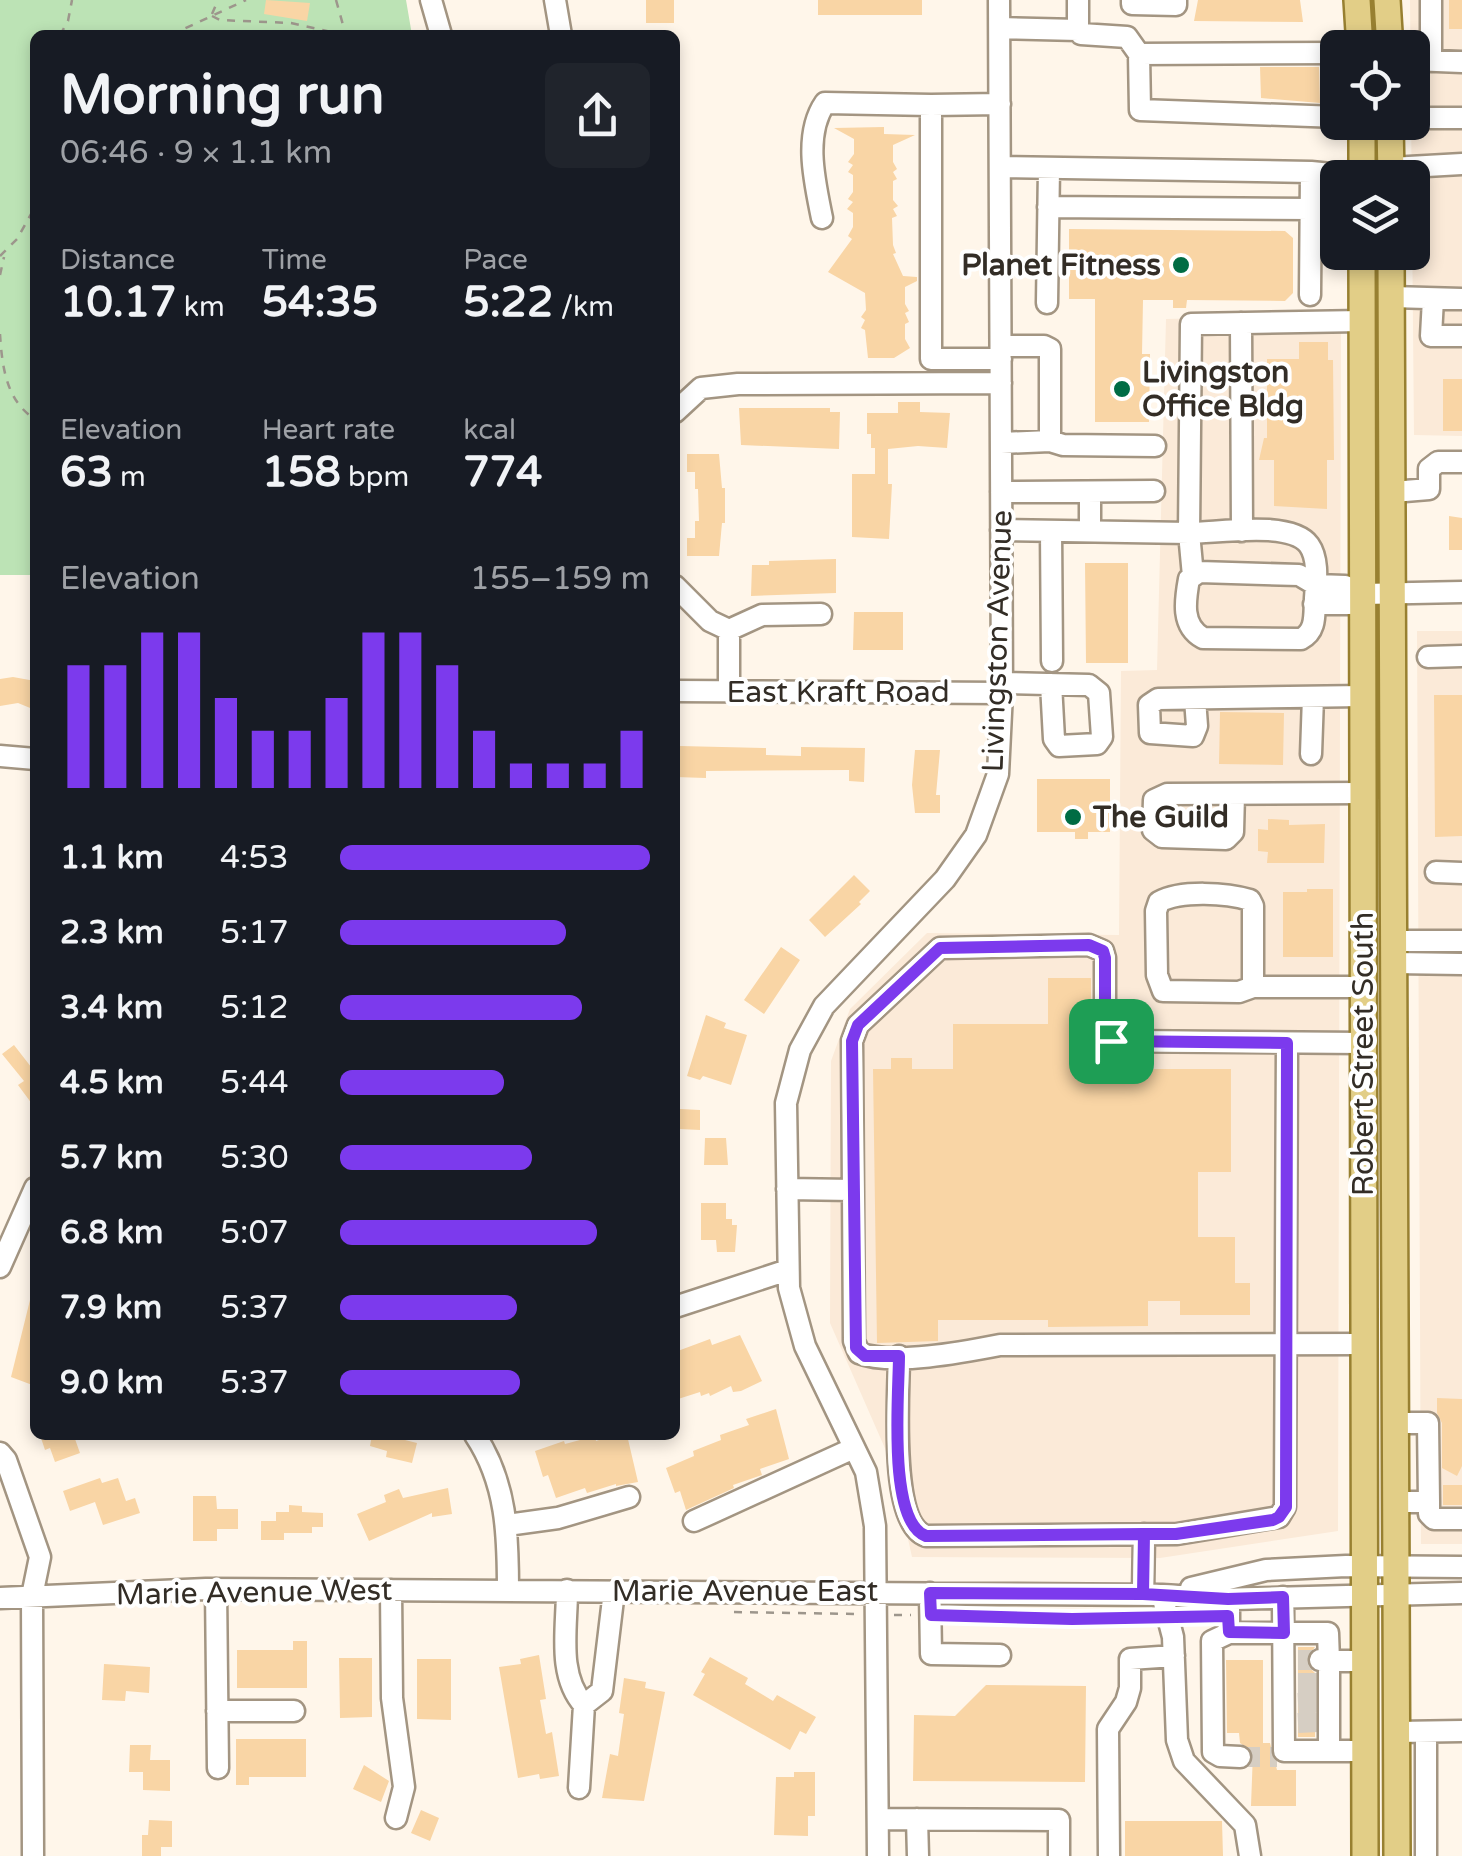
<!DOCTYPE html>
<meta charset="utf-8">
<style>
:root{--surface:#171b24;--page:#20242c;--text:#f1f3f6;--muted:#9ea1a6;--accent:#7c3aed}
body{margin:0;font-family:"Varela Round",sans-serif;background:var(--page);color:var(--text);height:100vh;display:flex;flex-direction:column;font-size:38px;white-space:nowrap}
*{box-sizing:border-box;margin:0}
p{font-size:32px;color:var(--muted)}
.icon{flex:none;width:55px;height:55px;fill:none;stroke:currentColor;stroke-width:2;stroke-linecap:round;stroke-linejoin:round}
.map{position:relative;flex:1;overflow:hidden}
.drawer{position:absolute;left:30px;top:30px;width:650px;height:1410px;display:flex;flex-direction:column;background:var(--surface);border-radius:15px;box-shadow:0 5px 15px #0003}
.drawer>*{flex:none}
.controls{position:absolute;left:1320px;top:30px;display:grid;gap:20px}
.controls a{display:grid;place-items:center;width:110px;height:110px;border-radius:15px;background:var(--surface);box-shadow:0 5px 15px #0003;font-size:50px}
.pin{position:absolute;display:grid;place-items:center;width:85px;height:85px;color:#fff;margin:-42px;border-radius:20px;box-shadow:0 5px 15px #0006}
.round{display:grid;place-items:center;flex:none;width:105px;height:105px;border-radius:15px;background:var(--page)}
.overview{display:flex;align-items:center;justify-content:space-between;height:170px;padding:0 30px}
h1{font-size:55px;font-weight:700;line-height:75px}
.stats{display:grid;grid-template-columns:repeat(3,1fr);gap:15px;height:170px;padding:10px 30px}
.stats div{display:grid;align-content:center}
.stats b{font-size:42px;font-weight:700}
.stats small{font-size:28px;font-weight:400}
.stats p{font-size:28px}
.chart{height:280px;padding:20px 30px}
.chart p{display:flex;justify-content:space-between}
.chart svg{width:100%;height:180px;margin-top:10px;stroke:var(--accent);stroke-width:6}
ul{padding:0 30px;list-style:none;font-size:32px}
li{display:grid;grid-template-columns:160px 120px 1fr;align-items:center;height:75px}
li i{height:25px;border-radius:12px;background:var(--accent)}
.map>svg:first-child{display:block}
.commercial{fill:#fbead8}
.green{fill:#bce3b5}
.building{fill:#f9d5a5}
.lines{fill:none;stroke-linecap:round;stroke-linejoin:round}
.minor-tunnel{stroke:#d6cec3;stroke-width:20;stroke-dasharray:20 10;stroke-linecap:butt}
.minor-casing{stroke:#a39582;stroke-width:25}
.major-casing{stroke:#988031;stroke-width:30}
.path{stroke:#9d968c;stroke-width:2.5;stroke-dasharray:8 8;stroke-linecap:butt}
.minor{stroke:#fff;stroke-width:20}
.major{stroke:#e2ce87;stroke-width:25}
.route-casing{stroke:#fff;stroke-width:20}
.route{stroke:#7c3aed;stroke-width:12}
.poi-dot{fill:#006c44;stroke:#fff;stroke-width:4}
.labels{text-anchor:middle;stroke-width:8;stroke-linejoin:round;paint-order:stroke}
.poi-label{font-size:30px;font-weight:bold;fill:#332d26;stroke:#fff;text-anchor:start}
.street-label{font-size:30px;fill:#332d26;stroke:#fff}
</style>
<div class="map">
<svg width="1462" height="1856" viewBox="0 0 1462 1856">
<rect width="100%" height="100%" fill="#fff6ea"/>
<path class="commercial" d="M1410 0H1462V436L1414 435Z
M1341 315 1338 1531 1160 1558 912 1557 891 1462 830 1323 831 1061 850 1009 927 933 1119 935 1121 671 1157 670 1166 319Z
M1417 631H1462V1544H1421Z"/>
<path class="green" d="M0 0H406L412 35H35V575H0Z"/>
<path class="building" d="M266 0 310 3 307 21 264 14Z
M646 0H674V23H646Z
M818 0H922V15H818Z
M1198 0H1300L1303 22 1194 21Z
M1449 0H1462V29H1449Z
M1260 67H1319L1320 103 1261 98Z
M884 127V134L915 135 893 145V162L897 169 893 172 897 179 893 181V200L898 206 893 209 897 216 892 218 893 245 896 253 893 254 903 276 917 277V281L905 287V304L909 311 905 313 909 322 905 324V339L910 348 894 358H868L865 330 861 328 865 320 861 317 866 310 865 293 828 272 852 239 848 236 853 227V213L847 209 853 202 848 199 853 192V175L848 172 853 165 848 162 854 154V139L834 128Z
M1069 229 1285 231 1293 238V293L1285 301 1187 300 1186 308H1173V300H1143L1142 354H1150L1149 422H1095V299H1069Z
M1299 342H1328V360H1333L1334 460H1327V509L1274 506V460H1259L1264 438H1267V359H1299Z
M1443 379H1462V431H1443Z
M898 402H920V412L950 413 947 448 918 446 888 449V484H892L889 539 852 537V474H875V448H871V434H867V413H898Z
M739 408H830V412H840L839 449 741 445Z
M687 454H719L722 488H725V523H722L719 556H687V538H695V521H699L698 489H695V472H687Z
M1449 516 1462 518V550H1449Z
M836 559V593L751 596 752 565H769V561Z
M1085 563H1128V663H1086Z
M854 612H903V650H853Z
M13 677 35 681V710L18 703 0 706V679Z
M1434 695H1462V836L1435 837Z
M1220 712 1284 713 1283 765 1219 764Z
M680 746 766 748V755L801 756V747L865 748 864 782 849 781V770L706 771V778L675 777V751H680Z
M915 750H940L936 795H940V813H915L912 785Z
M1037 779H1110V832H1088V839H1075V832H1037Z
M1268 819 1289 820V825L1325 824 1324 863H1267L1268 852 1258 851V829L1268 830Z
M854 875 870 891 859 902 861 904 825 937 809 920Z
M1307 889H1333V957H1283V892H1307Z
M781 947 800 960 764 1014 744 1000Z
M1048 978H1091V1069H1231V1172H1198V1237H1235V1283H1250V1315H1180V1301H1148V1326L1048 1327V1320H938V1341L877 1343 873 1069H891V1058H912V1069H953V1024H1048Z
M706 1015 726 1023 724 1028 747 1035 731 1085 703 1076 700 1080 687 1076Z
M14 1045 35 1072V1108L18 1085 24 1081 2 1054Z
M680 1109 700 1110V1130L679 1129Z
M705 1138H726L728 1165H704Z
M701 1203H726V1219H732V1225H737L735 1252H717L716 1240H701Z
M30 1300H35V1386L11 1377Z
M740 1335 762 1381 741 1391 733 1392 731 1386 710 1396 709 1393 701 1396 700 1392 675 1400V1352L710 1339 712 1345Z
M1437 1398 1462 1399V1466L1457 1476 1442 1468V1423L1437 1413Z
M776 1409 789 1459 760 1469 762 1475 733 1485 734 1488 686 1510 680 1491 675 1493 666 1468 694 1456 693 1451 721 1440 720 1435 749 1425 746 1419Z
M40 1435H82L75 1439 80 1453 55 1462 50 1448 45 1450Z
M372 1435H398L397 1438 417 1443 412 1463 386 1457 387 1451 370 1446Z
M614 1435H627L638 1482 616 1486V1484L587 1493 585 1488 556 1498 548 1475 543 1477 535 1451 564 1441 565 1444 595 1436 596 1441Z
M100 1478 102 1483 118 1478 126 1501 135 1498 140 1513 103 1525 95 1502 70 1511 63 1491Z
M1443 1485H1462V1505H1443Z
M448 1488 452 1514 432 1517V1513L369 1541 357 1514 386 1502 384 1495 399 1489 403 1498Z
M193 1496H216L217 1509H238V1529H217V1541H193Z
M289 1505 302 1506V1512L323 1513V1527H312V1533H284V1540H261V1521H276V1512H289Z
M293 1641H307V1688H237V1650H293Z
M1298 1647H1315L1306 1659 1308 1666 1315 1673V1737H1298Z
M539 1655 546 1699 540 1700 546 1734 552 1732 559 1776 540 1779 539 1774 518 1778 499 1667 521 1664 520 1659Z
M710 1657 748 1678 745 1684 773 1701 777 1695 816 1717 806 1734 800 1731 790 1750 693 1695 705 1674 701 1672Z
M339 1658H372V1717L340 1718Z
M417 1659H451V1720L417 1719Z
M1226 1660H1263V1743H1270L1277 1770H1296V1806H1251L1253 1752 1240 1743 1239 1733H1227Z
M104 1664 150 1667 149 1693 126 1691 125 1701 102 1700Z
M624 1678 646 1682 645 1688 665 1692 644 1801 602 1798 610 1754 618 1756 624 1714 619 1713Z
M986 1685 1086 1686 1085 1782 913 1781 914 1715 955 1716Z
M236 1739H306V1777H249V1785H236Z
M130 1745H151L150 1760H170V1791L143 1790V1772H129Z
M364 1765 389 1781 381 1802 353 1789Z
M794 1772H815V1816H808V1836L774 1835 776 1777H794Z
M421 1810 439 1818 430 1841 411 1833Z
M149 1820 172 1821V1847H161V1856H142V1835H148Z
M1125 1821H1222L1223 1856H1125Z"/>
<g class="lines">
<path class="minor-tunnel" d="M1298 1660H1320
M1298 1683H1320
M1298 1703 1320 1702
M1298 1723 1320 1722
M1240 1757H1277"/>
<defs>
<path id="minor" d="M431 0 441 35
M555 0 561 35
M1132 0V4L1176 5V0
M1431 0V61
M1000 28 1078 30V0
M1078 30 1081 34 1127 37 1139 54 1338 53
M1139 54 1140 110 1338 117
M1412 60 1462 62
M1000 104 931 105V359H1001
M1412 118H1462
M1000 167 1311 172 1362 177
M1391 168 1462 164
M1048 207 1311 209
M822 218C815 183 803 135 825 103L931 105
M1310 295 1311 172
M1392 297 1462 299
M1433 299 1431 336H1462
M1047 303 1049 168
M1241 323 1242 531
M1001 346H1044L1050 349V441L1001 443
M675 412 701 388 738 384 1001 383
M1050 441 1063 445 1155 446
M1001 492 1154 491
M1090 492V531
M1393 492 1429 489V469L1438 462H1462
M1001 530 1189 533 1191 324 1362 321
M1051 531 1052 661
M1193 576 1189 533C1218 533 1291 520 1309 545 1319 559 1316 582 1315 598 1314 614 1317 631 1301 639L1203 638C1181 626 1185 601 1189 579L1199 572 1299 575 1316 585 1345 586 1363 594 1462 592
M675 586 710 621 729 630V691
M1314 604H1349L1363 594
M729 630 762 615 821 614
M1428 657 1462 656
M1002 683 1089 685 1099 693 1102 737 1097 744 1059 746 1054 739 1051 684
M675 691 1002 693
M1195 699 1197 726 1193 736 1150 733 1149 705 1158 699 1363 696
M1311 754 1313 697
M0 756 35 759
M1234 794 1233 832 1226 839 1162 837 1153 830 1154 800 1167 794 1363 793
M1436 872 1462 873
M1393 941H1462
M1394 963 1462 964
M1253 987V906L1250 900C1227 893 1181 890 1159 902L1156 911 1157 975 1163 991 1239 992 1253 987H1362
M1362 1043 1111 1041 1105 1026V958L1103 951 1089 945 940 948 858 1025 852 1041 854 1341 859 1353C892 1366 964 1352 1000 1345L1363 1344
M787 1189 853 1190
M0 1267 35 1188
M675 1307 788 1270
M899 1356C899 1392 888 1523 926 1536L1177 1534 1279 1517 1285 1507 1287 1043
M1394 1423H1428L1429 1502
M475 1435C507 1483 508 1535 508 1590
M0 1453 6 1460 40 1557 32 1596 33 1856
M1395 1502H1429V1514L1434 1519H1462
M694 1521 854 1448
M507 1525 558 1518 629 1497
M1191 1588 1266 1570 1346 1566 1462 1567
M216 1589 218 1768
M391 1590 392 1698 404 1787 396 1818
M567 1590C567 1629 557 1675 584 1705L579 1788
M930 1593 931 1654 1000 1655
M1143 1595 1144 1534
M1162 1595 1173 1637 1177 1740 1184 1761 1245 1825 1250 1856
M1283 1597 1284 1751H1364
M0 1598 206 1589 1162 1595 1229 1599 1462 1593
M1229 1599V1633H1328L1329 1661H1363
M1229 1633 1212 1641 1213 1752 1220 1756 1240 1757
M1320 1660 1329 1661V1751
M584 1705 602 1691 614 1591
M217 1711H294
M1397 1732 1462 1731
M1426 1732V1856
M878 1819 1059 1820V1856
M917 1819 918 1856
M878 1856 875 1526 866 1472 805 1346 789 1288 786 1103 800 1050 824 1006 945 879 976 835 998 774 1002 693 999 0
M1109 1856 1108 1729 1126 1702 1130 1688V1659L1174 1656"/>
<path id="major" d="M1357 0 1360 48
M1387 0 1390 48
M1362 122V178
M1390 122 1391 178
M1362 252 1365 1856
M1391 252 1397 1856"/>
</defs>
<use href="#minor" class="minor-casing"/>
<use href="#major" class="major-casing"/>
<path class="path" d="M336 0 345 32
M212 14 218 0
M212 16 220 20 291 23 344 35
M60 35 68 21 72 0
M171 35 246 0
M0 256 17 239 35 207
M0 275 4 257
M0 334C2 366 6 401 35 419
M734 1612 856 1614
M894 1615H911
M949 1615 1072 1619 1146 1615"/>
<use href="#minor" class="minor"/>
<use href="#major" class="major"/>
</g>
<g class="lines">
<defs>
<path id="route" d="M1111 1041 1287 1043 1286 1507 1279 1517 1273 1520 1176 1534H1144L1143 1594 930 1593 931 1615 1072 1619 1228 1616 1229 1632 1284 1633 1283 1597 1228 1599 1143 1594 1144 1534 926 1536C887 1522 899 1392 899 1356H865L856 1348 852 1041 858 1025 940 948 1089 945 1103 951 1105 958V1026L1111 1041"/>
</defs>
<use href="#route" class="route-casing"/>
<use href="#route" class="route"/>
</g>
<g class="poi-dot">
<circle cx="1181" cy="265" r="10"/>
<circle cx="1122" cy="389" r="10"/>
<circle cx="1073" cy="817" r="10"/>
</g>
<g class="labels">
<g class="poi-label">
<text x="1161" y="275" text-anchor="end">Planet Fitness</text>
<text x="1142" y="382">Livingston<tspan x="1142" dy="34">Office Bldg</tspan></text>
<text x="1093" y="827">The Guild</text>
</g>
<g class="street-label">
<text transform="translate(997 641) rotate(-88)" y="10">Livingston Avenue</text>
<text x="838" y="702">East Kraft Road</text>
<text transform="translate(1363 1054) rotate(-90)" y="10">Robert Street South</text>
<text x="745" y="1601">Marie Avenue East</text>
<text transform="translate(254 1592) rotate(-1)" y="10">Marie Avenue West</text>
</g>
</g>
</svg>
<div class="controls">
<a><svg class="icon" aria-label="locate" viewBox="0 0 24 24"><circle cx="12" cy="12" r="6"/><path d="M12 2v4M12 18v4M2 12h4M18 12h4"/></svg></a>
<a><svg class="icon" aria-label="layers" viewBox="0 0 24 24"><path d="M12 4l9 5-9 5-9-5zM3 14l9 5 9-5"/></svg></a>
</div>
<div class="pin" style="left:1111px;top:1041px;background:#1e9e55"><svg class="icon" aria-label="arrive" viewBox="0 0 24 24"><path d="M6 21V4h12l-3 4 3 4H6"/></svg></div>
<section class="drawer">
<div class="overview"><div><h1>Morning run</h1><p>06:46 · 9 × 1.1 km</p></div><a class="round"><svg class="icon" aria-label="share" viewBox="0 0 24 24"><path d="M12 15V3M7 8l5-5 5 5M5 13v7h14v-7"/></svg></a></div>
<div class="stats">
<div><p>Distance</p><b>10.17<small> km</small></b></div>
<div><p>Time</p><b>54:35</b></div>
<div><p>Pace</p><b>5:22<small> /km</small></b></div>
</div>
<div class="stats">
<div><p>Elevation</p><b>63<small> m</small></b></div>
<div><p>Heart rate</p><b>158<small> bpm</small></b></div>
<div><p>kcal</p><b>774</b></div>
</div>
<div class="chart"><p><span>Elevation</span>155–159 m</p>
<svg viewBox="0 0 160 44" preserveAspectRatio="none"><path d="M5 44V14M15 44V14M25 44V6M35 44V6M45 44V22M55 44V30M65 44V30M75 44V22M85 44V6M95 44V6M105 44V14M115 44V30M125 44V38M135 44V38M145 44V38M155 44V30"/></svg>
</div>
<ul>
<li><b>1.1 km</b>4:53<i style="width:100%"></i></li>
<li><b>2.3 km</b>5:17<i style="width:73%"></i></li>
<li><b>3.4 km</b>5:12<i style="width:78%"></i></li>
<li><b>4.5 km</b>5:44<i style="width:53%"></i></li>
<li><b>5.7 km</b>5:30<i style="width:62%"></i></li>
<li><b>6.8 km</b>5:07<i style="width:83%"></i></li>
<li><b>7.9 km</b>5:37<i style="width:57%"></i></li>
<li><b>9.0 km</b>5:37<i style="width:58%"></i></li>
</ul>
</section>
</div>
